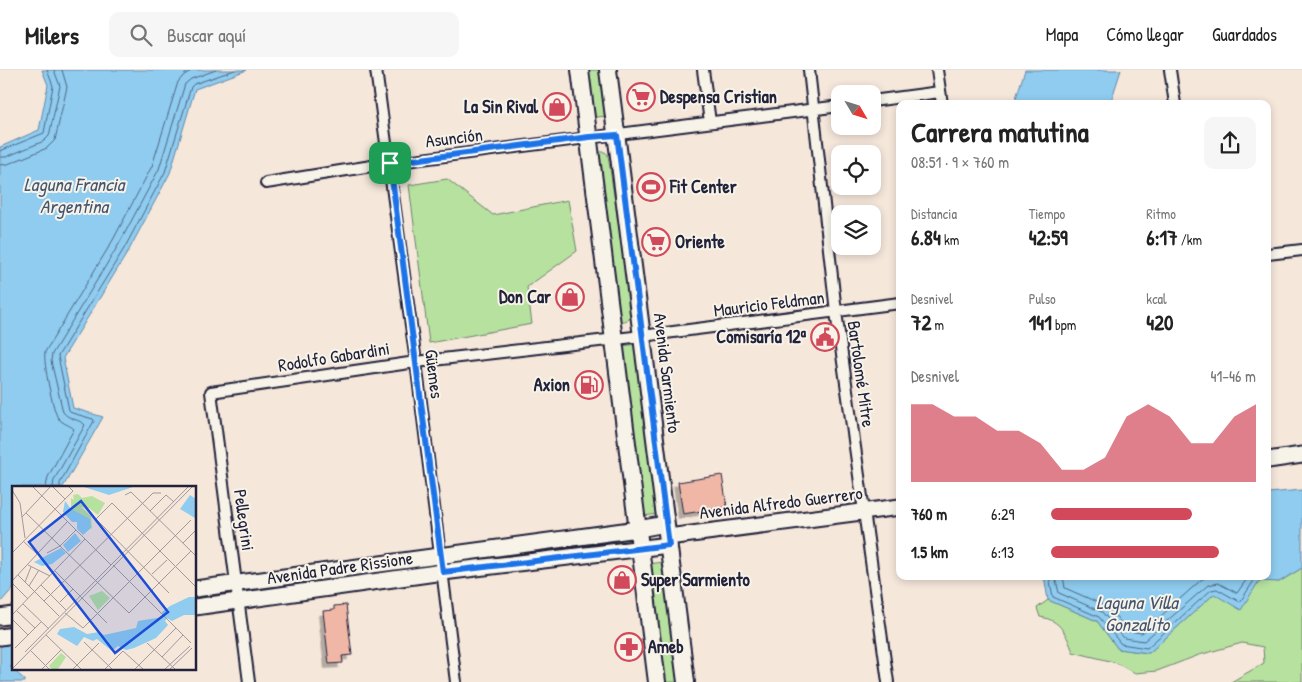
<!DOCTYPE html>
<html lang="es">
<meta charset="utf-8">
<style>
:root{--surface:#fff;--page:#f6f6f6;--text:#222;--muted:#767676;--line:#e0e0e0;--accent:#d1495b}
body{margin:0;font-family:"Patrick Hand",sans-serif;background:var(--page);color:var(--text);height:100vh;display:flex;flex-direction:column;font-size:19px;white-space:nowrap}
*{box-sizing:border-box;margin:0}
p{font-size:16px;color:var(--muted)}
.icon{flex:none;width:28px;height:28px;fill:none;stroke:currentColor;stroke-width:2;stroke-linecap:round;stroke-linejoin:round}
.map{position:relative;flex:1;overflow:hidden}
.panel{position:absolute;left:896px;top:30px;width:375px;height:480px;display:flex;flex-direction:column;background:var(--surface);border-radius:10px;box-shadow:0 2px 8px #0003}
.panel>*{flex:none}
.needle{width:32px;rotate:128deg}
.controls{position:absolute;left:831px;top:15px;display:grid;gap:10px}
.controls a{display:grid;place-items:center;width:50px;height:50px;border-radius:10px;background:var(--surface);box-shadow:0 2px 8px #0003;font-size:25px}
.pin{position:absolute;display:grid;place-items:center;width:42px;height:42px;color:#fff;margin:-21px;border-radius:10px;box-shadow:0 2px 8px #0006}
.round{display:grid;place-items:center;flex:none;width:52px;height:52px;border-radius:10px;background:var(--page)}
.head{display:flex;align-items:center;justify-content:space-between;height:85px;padding:0 15px}
h1{font-size:28px;font-weight:700;line-height:38px}
.figures{display:grid;grid-template-columns:repeat(3,1fr);gap:8px;height:85px;padding:5px 15px}
.figures div{display:grid;align-content:center}
.figures b{font-size:21px;font-weight:700}
.figures small{font-size:14px;font-weight:400}
.figures p{font-size:14px}
.chart{height:140px;padding:10px 15px}
.chart p{display:flex;justify-content:space-between}
.chart svg{width:100%;height:90px;margin-top:5px;fill:var(--accent);opacity:.7}
ul{padding:0 15px;list-style:none;font-size:16px}
li{display:grid;grid-template-columns:80px 60px 1fr;align-items:center;height:38px}
li i{height:12px;border-radius:6px;background:var(--accent)}
header{display:flex;align-items:center;gap:30px;box-sizing:border-box;height:70px;padding:0 25px;background:var(--surface);border-bottom:1px solid var(--line)}
header strong{font-size:24px}
nav{display:flex;gap:28px;margin-inline-start:auto;font-size:18px}
.search{width:350px;height:45px;background:var(--page);display:flex;align-items:center;gap:12px;box-sizing:border-box;padding:0 18px;border-radius:10px;color:var(--muted);font-size:19px}
.map>svg:first-child{display:block}
.green{fill:#b7e19e;stroke:#6c826c}
.water{fill:#8fccef;stroke:#6388a7}
.lines{fill:none;stroke-linecap:round;stroke-linejoin:round}
.shore{stroke:#4e6683;stroke-width:1}
.building{fill:#f0b7a6;stroke:#22223b;filter:url(#shadow)}
.street-casing{stroke:#22223b;stroke-width:14}
.secondary-casing{stroke:#22223b;stroke-width:19}
.primary-casing{stroke:#22223b;stroke-width:20}
.street{stroke:#f7f3e8;stroke-width:10}
.secondary{stroke:#f7f3e8;stroke-width:15}
.primary{stroke:#f7f3e8;stroke-width:16}
.route-casing{stroke:#fff;stroke-width:10}
.route{stroke:#1a73e8;stroke-width:6}
.labels{text-anchor:middle;stroke-width:4;stroke-linejoin:round;paint-order:stroke}
.poi-label{font-size:18px;font-weight:bold;fill:#22223b;stroke:#f7f3e8;text-anchor:start}
.street-label{font-size:18px;fill:#22223b;stroke:#f7f3e8}
.water-label{font-size:19px;font-style:italic;fill:#435571;stroke:#f7f3e8}
.inset-road{fill:none;stroke:#a1989b;stroke-width:1}
.view{fill:#1d4ed8;fill-opacity:0.15;stroke:#1d4ed8;stroke-width:2.5}
.inset-edge{fill:none;stroke:#22223b;stroke-width:2.5}
</style>
<header>
<strong>Milers</strong>
<div class="search"><svg class="icon" aria-label="search" viewBox="0 0 24 24"><circle cx="10" cy="10" r="6"/><path d="M15 15l6 6"/></svg>Buscar aquí</div>
<nav><a>Mapa</a><a>Cómo llegar</a><a>Guardados</a></nav>
</header>
<div class="map">
<svg width="1302" height="612" viewBox="0 0 1302 612">
<defs>
<filter id="shadow"><feDropShadow dx="-4.5" dy="4.5" stdDeviation="0" flood-color="#0004"/></filter>
</defs>
<rect width="100%" height="100%" fill="#f6e7db"/>
<filter id="ink" filterUnits="userSpaceOnUse"><feTurbulence type="fractalNoise" baseFrequency=".02" numOctaves="2"/><feDisplacementMap in="SourceGraphic" scale="10" xChannelSelector="R" yChannelSelector="G"/><feConvolveMatrix kernelMatrix="1 2 1 2 8 2 1 2 1" color-interpolation-filters="sRGB"/></filter>
<g filter="url(#ink)">
<path class="green" d="M585 0H601L606 46 590 48Z
M597 82H605L608 85 632 246 628 250 620 252 617 248Z
M447 109 493 145 568 130 577 181 527 217 532 254 429 273 409 115Z
M637 274 658 444 643 446 622 276Z
M627 465 628 474 458 496 457 487Z
M422 492 423 501 254 522 253 513Z
M663 492 679 612H663L647 494Z
M1302 498V612H1231L1264 593 1263 577 1242 573 1199 585 1157 601 1135 603 1114 592 1073 582C1066 564 1061 550 1040 547L1037 538 1048 530 1097 551 1118 579 1149 583 1215 523 1259 510 1279 512Z"/>
<path class="water" d="M42 0H247L195 19 170 103 129 180 63 288 73 338 103 347 63 417H14V517L0 533V77L39 60 48 15Z
M1025 0H1121L1110 34H1014Z
M1302 420V498L1279 512 1259 511 1241 540 1214 524 1149 583 1118 579 1097 551 1048 530 1044 506H1268V423Z
M0 573H14V593L10 597 25 610V612H0Z"/>
<g class="lines">
<path class="shore" d="M0 81 44 63 53 16 47 0
M0 87H6L44 71 49 66 60 16 54 0
M0 95 8 94 47 78 55 70 67 17 62 0
M46 417 48 407 74 359C70 355 63 354 58 348 53 341 43 292 45 282L113 170 152 96 178 12 184 5 193 0
M53 417 54 410 85 355C80 349 69 350 63 342L51 291 52 284 119 174 159 99 185 14 191 9 216 0
M60 417V413L94 351 93 349 72 343 69 340 58 286 125 177 165 102 191 17 194 14 235 0
M1049 506 1053 527 1099 547 1121 574 1147 578 1211 520 1217 519 1240 532 1257 506
M1055 506 1059 523 1102 542 1124 568 1144 571 1208 515 1218 513 1237 523 1249 506
M1063 506 1065 518 1108 537 1128 561 1142 563 1201 510 1208 506"/>
</g>
<path class="building" d="M722 405 727 437 683 444 678 412Z
M346 535 352 585 342 586 343 593 329 594 323 541 334 540V536Z"/>
<g class="lines">
<defs>
<path id="street" d="M376 0 416 292 456 612
M703 0 710 52
M809 0 836 242 888 612
M937 0 942 34
M1170 0 1175 34
M872 31 940 22
M266 113 390 93 840 36
M1268 184 1302 180
M249 612 211 322 416 292 642 266 900 233"/>
<path id="secondary" d="M1268 390 1302 385
M668 467 900 437
M195 519 638 459 666 454
M195 537 443 502 669 475
M0 547 14 545
M0 567 14 565"/>
<path id="primary" d="M580 0 657 612
M608 0 686 612"/>
</defs>
<use href="#street" class="street-casing"/>
<use href="#secondary" class="secondary-casing"/>
<use href="#primary" class="primary-casing"/>
<use href="#street" class="street"/>
<use href="#secondary" class="secondary"/>
<use href="#primary" class="primary"/>
</g>
</g>
<g class="lines" filter="url(#ink)">
<defs>
<path id="route" d="M617 65 669 475 443 502 390 93 589 67Z"/>
</defs>
<use href="#route" class="route-casing"/>
<use href="#route" class="route"/>
</g>
<defs>
<symbol id="supermarket-ring" viewBox="-11 -11 22 22"><circle r="9.5" fill="#f7f3e8" stroke="#d1495b" stroke-width="1.5"/><path d="M-6-5.5h2.5l.6 2H6L4.5 2H-2.5L-4.4-4H-6ZM-1.5 3.2a1.3 1.3 0 1 0 .1 0ZM3 3.2a1.3 1.3 0 1 0 .1 0Z" fill="#d1495b"/></symbol>
<symbol id="shop-ring" viewBox="-11 -11 22 22"><circle r="9.5" fill="#f7f3e8" stroke="#d1495b" stroke-width="1.5"/><path d="M-5-2.5h2.3a2.7 3.5 0 0 1 5.4 0H5L5.5 6h-11ZM-1.5-2.5h3a1.5 2.3 0 0 0-3 0Z" fill="#d1495b"/></symbol>
<symbol id="stadium-ring" viewBox="-11 -11 22 22"><circle r="9.5" fill="#f7f3e8" stroke="#d1495b" stroke-width="1.5"/><path d="M0-5a6.5 5 0 1 0 0 10a6.5 5 0 1 0 0-10ZM-3.5-1.8h7v3.6h-7Z" fill="#d1495b"/></symbol>
<symbol id="civic-ring" viewBox="-11 -11 22 22"><circle r="9.5" fill="#f7f3e8" stroke="#d1495b" stroke-width="1.5"/><path d="M-.6-6.5H3V-4.5H.6V-3L4-1V1h2V6H-6V1h2V-1L-.6-3ZM-1.2 2.5V6h2.4V2.5Z" fill="#d1495b"/></symbol>
<symbol id="fuel-ring" viewBox="-11 -11 22 22"><circle r="9.5" fill="#f7f3e8" stroke="#d1495b" stroke-width="1.5"/><path d="M-5.5-6h7V0h2V4h1.3V-2.5L3-4.5l.8-.8L6-3V5H2.5V1h-1V6h-7ZM-4.2-4.7v3.2H.2V-4.7Z" fill="#d1495b"/></symbol>
<symbol id="pharmacy-ring" viewBox="-11 -11 22 22"><circle r="9.5" fill="#f7f3e8" stroke="#d1495b" stroke-width="1.5"/><path d="M-2-6h4v4h4v4h-4v4h-4v-4h-4v-4h4Z" fill="#d1495b"/></symbol>
</defs>
<g fill-rule="evenodd">
<use href="#supermarket-ring" x="625" y="11" width="32" height="32"/>
<use href="#shop-ring" x="541" y="21" width="32" height="32"/>
<use href="#stadium-ring" x="635" y="101" width="32" height="32"/>
<use href="#supermarket-ring" x="640" y="156" width="32" height="32"/>
<use href="#shop-ring" x="554" y="211" width="32" height="32"/>
<use href="#civic-ring" x="809" y="251" width="32" height="32"/>
<use href="#fuel-ring" x="573" y="299" width="32" height="32"/>
<use href="#shop-ring" x="606" y="494" width="32" height="32"/>
<use href="#pharmacy-ring" x="613" y="561" width="32" height="32"/>
</g>
<g class="labels">
<g class="poi-label">
<text x="660" y="33">Despensa Cristian</text>
<text x="538" y="43" text-anchor="end">La Sin Rival</text>
<text x="670" y="123">Fit Center</text>
<text x="675" y="178">Oriente</text>
<text x="551" y="233" text-anchor="end">Don Car</text>
<text x="806" y="273" text-anchor="end">Comisaría 12ª</text>
<text x="570" y="321" text-anchor="end">Axion</text>
<text x="641" y="516">Super Sarmiento</text>
<text x="648" y="583">Ameb</text>
</g>
<g class="street-label">
<text transform="translate(454 68) rotate(-7)" y="6">Asunción</text>
<text transform="translate(769 234) rotate(-7)" y="6">Mauricio Feldman</text>
<text transform="translate(334 287) rotate(-9)" y="6">Rodolfo Gabardini</text>
<text transform="translate(667 303) rotate(83)" y="6">Avenida Sarmiento</text>
<text transform="translate(434 304) rotate(83)" y="6">Güemes</text>
<text transform="translate(861 304) rotate(82)" y="6">Bartolomé Mitre</text>
<text transform="translate(781 433) rotate(-7)" y="6">Avenida Alfredo Guerrero</text>
<text transform="translate(244 450) rotate(82)" y="6">Pellegrini</text>
<text transform="translate(340 498) rotate(-8)" y="6">Avenida Padre Rissione</text>
</g>
<g class="water-label">
<text x="74" y="121">Laguna Francia<tspan x="74" dy="22">Argentina</tspan></text>
<text x="1137" y="539">Laguna Villa<tspan x="1137" dy="22">Gonzalito</tspan></text>
</g>
</g>
<g transform="translate(12 416)">
<rect width="184" height="184" fill="#f6e7db"/>
<path d="M66 8 70 12 80 10 93 17 86 29 77 22 69 21 79 30 80 43 59 23V12L62 14 61 9ZM90 105 98 112 86 124 77 110ZM49 167 54 171 46 183H40L37 180Z" fill="#b7e19e"/>
<path d="M69 0H124L97 9ZM178 9 184 13 183 32 168 23ZM53 15 59 23 78 33 79 42 71 49 65 43V36H60L51 26ZM63 47 69 55 56 66 51 59ZM49 62 54 67 40 78 30 80 22 76ZM177 111H184V129H172L160 135 155 132 153 135 156 139 144 152 122 162 114 164 106 160 100 165 85 153 81 155 72 151 65 160 45 148 48 143 62 141 75 148 87 146 92 149 124 142 126 135 151 131 150 126 158 120Z" fill="#8fccef"/>
<path class="inset-road" d="M20 0 99 79M40 0 53 13M0 4 8 17 13 52M113 9 119 6 184 70M138 25 154 9 162 16M14 27 117 127 179 65M10 31 39 0M11 55 25 68M171 57 184 44M0 67 61 5 56 0M35 67 48 60 64 44M16 79 38 90M101 79 179 157M43 85 95 137M140 88 155 74M6 89 47 130M0 95 55 36M13 96 19 81M0 97 16 113M29 99 54 124M17 100 27 84M157 107 84 33 100 17 184 101M32 115 141 7H149M48 116 61 103M11 118 37 143M5 125 23 142M53 127 71 142 179 34M0 129 73 53M0 133 16 149M34 149 69 183M72 156 100 183M135 157 163 183M3 162 29 136M19 165 37 183M13 166 177 0M150 171 171 149M0 183 181 0M30 183 49 164M61 183 87 157M93 183 111 165 131 183M123 183 164 142M153 183 178 160M158 183 180 162"/>
<path class="view" d="M69 15 156 126 103 167 17 56Z"/>
<rect width="184" height="184" class="inset-edge"/>
</g>
</svg>
<div class="controls">
<a><svg class="needle" viewBox="-14 -14 28 28"><path d="M0-13l5 13h-10z" fill="#e53935"/><path d="M0 13l5-13h-10z" fill="#767676"/></svg></a>
<a><svg class="icon" aria-label="locate" viewBox="0 0 24 24"><circle cx="12" cy="12" r="6"/><path d="M12 2v4M12 18v4M2 12h4M18 12h4"/></svg></a>
<a><svg class="icon" aria-label="layers" viewBox="0 0 24 24"><path d="M12 4l9 5-9 5-9-5zM3 14l9 5 9-5"/></svg></a>
</div>
<div class="pin" style="left:390px;top:93px;background:#1e9e55"><svg class="icon" aria-label="arrive" viewBox="0 0 24 24"><path d="M6 21V4h12l-3 4 3 4H6"/></svg></div>
<section class="panel">
<div class="head"><div><h1>Carrera matutina</h1><p>08:51 · 9 × 760 m</p></div><a class="round"><svg class="icon" aria-label="share" viewBox="0 0 24 24"><path d="M12 15V3M7 8l5-5 5 5M5 13v7h14v-7"/></svg></a></div>
<div class="figures">
<div><p>Distancia</p><b>6.84<small> km</small></b></div>
<div><p>Tiempo</p><b>42:59</b></div>
<div><p>Ritmo</p><b>6:17<small> /km</small></b></div>
</div>
<div class="figures">
<div><p>Desnivel</p><b>72<small> m</small></b></div>
<div><p>Pulso</p><b>141<small> bpm</small></b></div>
<div><p>kcal</p><b>420</b></div>
</div>
<div class="chart"><p><span>Desnivel</span>41–46 m</p>
<svg viewBox="0 0 160 44" preserveAspectRatio="none"><path d="M0 44V6L10 6L20 12L30 12L40 19L50 19L60 25L70 38L80 38L90 32L100 12L110 6L120 12L130 25L140 25L150 12L160 6V44z"/></svg>
</div>
<ul>
<li><b>760 m</b>6:29<i style="width:69%"></i></li>
<li><b>1.5 km</b>6:13<i style="width:82%"></i></li>
</ul>
</section>
</div>
